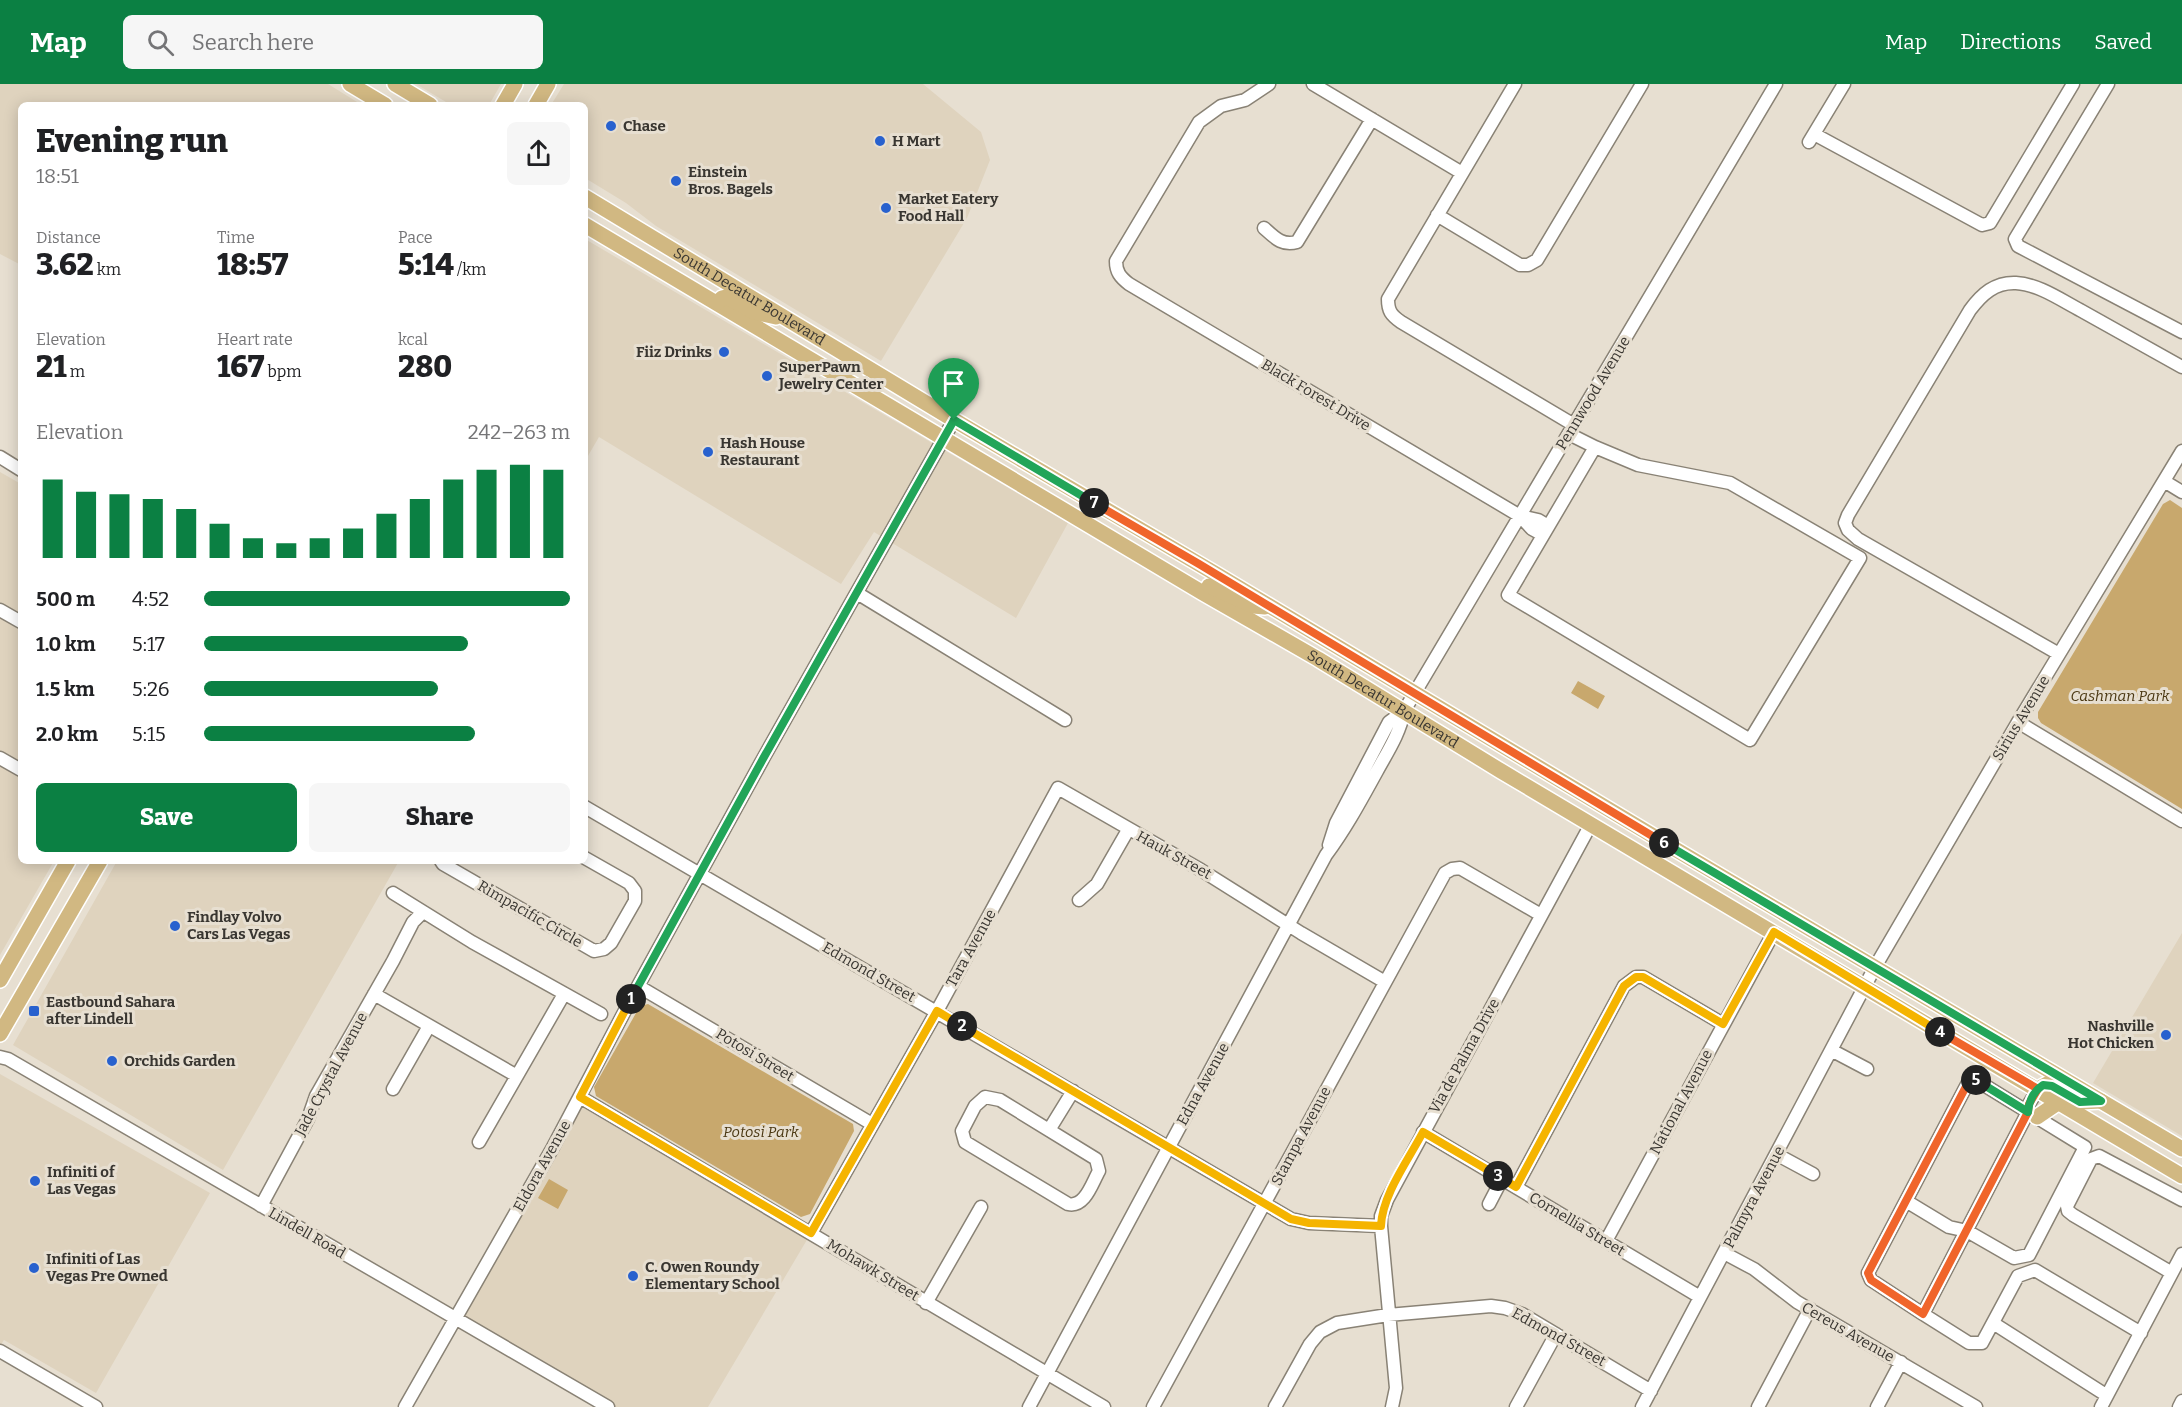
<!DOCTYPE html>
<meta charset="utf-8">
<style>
:root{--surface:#fff;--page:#f6f6f6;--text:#202124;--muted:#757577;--accent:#0b8043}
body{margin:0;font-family:Bitter,serif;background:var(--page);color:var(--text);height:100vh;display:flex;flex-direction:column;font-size:22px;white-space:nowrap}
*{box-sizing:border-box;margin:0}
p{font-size:20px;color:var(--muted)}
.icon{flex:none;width:33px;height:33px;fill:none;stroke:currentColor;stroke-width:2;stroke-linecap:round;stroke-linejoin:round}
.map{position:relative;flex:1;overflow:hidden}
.sheet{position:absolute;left:18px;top:18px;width:570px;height:762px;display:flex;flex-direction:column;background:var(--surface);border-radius:9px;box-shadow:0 3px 15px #0003}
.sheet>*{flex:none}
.pin{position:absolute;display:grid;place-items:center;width:51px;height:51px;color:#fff;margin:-62px -26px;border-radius:50% 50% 50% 0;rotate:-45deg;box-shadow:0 0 6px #0007}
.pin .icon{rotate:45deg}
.km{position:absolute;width:30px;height:30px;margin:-15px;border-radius:50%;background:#222;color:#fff;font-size:16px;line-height:30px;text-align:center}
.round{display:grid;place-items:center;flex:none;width:63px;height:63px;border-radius:9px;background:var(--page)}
.summary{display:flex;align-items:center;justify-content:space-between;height:102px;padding:0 18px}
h1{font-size:33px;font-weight:800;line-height:45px}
.figures{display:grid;grid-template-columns:repeat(3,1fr);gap:9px;height:102px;padding:6px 18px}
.figures div{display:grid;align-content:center}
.figures b{font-size:30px;font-weight:800}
.figures small{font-size:16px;font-weight:400}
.figures p{font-size:16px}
.chart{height:168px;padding:12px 18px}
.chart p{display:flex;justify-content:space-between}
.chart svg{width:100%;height:108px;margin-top:6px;stroke:var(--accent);stroke-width:6}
.action{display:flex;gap:12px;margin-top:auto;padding:12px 18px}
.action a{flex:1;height:69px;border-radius:9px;background:var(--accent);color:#fff;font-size:24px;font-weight:800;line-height:69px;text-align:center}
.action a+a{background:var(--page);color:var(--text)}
ul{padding:0 18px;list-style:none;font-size:20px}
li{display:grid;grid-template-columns:96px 72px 1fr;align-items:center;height:45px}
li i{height:15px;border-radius:8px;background:var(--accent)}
header{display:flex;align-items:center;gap:36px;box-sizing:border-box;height:84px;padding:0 30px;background:var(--accent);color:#fff}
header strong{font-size:28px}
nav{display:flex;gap:33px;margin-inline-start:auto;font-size:21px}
.search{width:420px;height:54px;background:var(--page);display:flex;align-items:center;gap:15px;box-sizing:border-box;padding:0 21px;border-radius:9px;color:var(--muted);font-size:22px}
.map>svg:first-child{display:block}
.built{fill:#dfd3be}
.green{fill:#c8a86d}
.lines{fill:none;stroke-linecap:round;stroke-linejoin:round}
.minor-casing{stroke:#898275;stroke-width:15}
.major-casing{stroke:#fff;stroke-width:18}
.minor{stroke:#fff;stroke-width:12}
.major{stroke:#d1b882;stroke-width:15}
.split-1-casing{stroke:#fff;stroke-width:12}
.split-2-casing{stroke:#fff;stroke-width:12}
.split-3-casing{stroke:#fff;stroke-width:12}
.split-4-casing{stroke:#fff;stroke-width:12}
.split-5-casing{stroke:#fff;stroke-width:12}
.split-6-casing{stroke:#fff;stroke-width:12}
.split-7-casing{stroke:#fff;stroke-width:12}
.split-8-casing{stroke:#fff;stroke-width:12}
.split-1{stroke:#22a559;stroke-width:8}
.split-2{stroke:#f5b400;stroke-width:8}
.split-3{stroke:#f5b400;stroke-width:8}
.split-4{stroke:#f5b400;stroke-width:8}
.split-5{stroke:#f0652b;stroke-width:8}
.split-6{stroke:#22a559;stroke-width:8}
.split-7{stroke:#f0652b;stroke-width:8}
.split-8{stroke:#22a559;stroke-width:8}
.poi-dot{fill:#2861ce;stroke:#e7dfd1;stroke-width:2}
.labels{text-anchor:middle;stroke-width:6;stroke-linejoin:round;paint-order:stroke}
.poi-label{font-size:15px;font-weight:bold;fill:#393631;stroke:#e7dfd1;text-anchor:start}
.street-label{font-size:15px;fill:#393631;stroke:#e7dfd1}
.park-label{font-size:15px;font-style:italic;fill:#4b3813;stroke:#e7dfd1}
</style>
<header>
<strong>Map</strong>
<div class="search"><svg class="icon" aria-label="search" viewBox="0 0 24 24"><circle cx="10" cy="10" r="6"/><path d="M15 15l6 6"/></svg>Search here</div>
<nav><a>Map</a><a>Directions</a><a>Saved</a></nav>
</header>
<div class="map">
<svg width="2182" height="1323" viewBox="0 0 2182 1323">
<rect width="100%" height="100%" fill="#e7dfd1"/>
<path class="built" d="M0 0H328L362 21H21V181L0 170Z
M416 0H501L489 21H451Z
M564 0H923L981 48 990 76 967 134 881 277 656 142 626 119 585 94V21H551Z
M585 155 1068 439 1016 534 874 448 841 500 599 353 585 377Z
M0 388 21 400V777H54L0 871Z
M117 777H399L223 1086 13 961Z
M2182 849V1052L2093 999Z
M0 990 210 1109 96 1309 4 1256 0 1262Z
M580 1013 811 1149 708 1323H608L456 1235Z"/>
<path class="green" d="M2170 416 2182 424V725L2041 639 2038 634V628L2163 420Z
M1578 597 1605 612 1598 625 1571 609Z
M648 920 853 1040 854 1047 810 1130 801 1133 596 1012 594 1003 640 922Z
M549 1095 568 1106 558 1125 538 1114Z"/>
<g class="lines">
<defs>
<path id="minor" d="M1269 0 1245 16 1221 22 1199 38 1116 177C1116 188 1120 193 1129 200L1520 432 1532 445 1543 451
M1313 0 1462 89
M1515 0 1388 215C1388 227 1391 231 1401 238L1574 341
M2108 0 2015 155 2018 162 2182 248
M1814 50 1982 141 1990 139 2073 0
M1809 58 1844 0
M1437 131 1520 181H1528L1537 176 1642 0
M1264 144C1275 154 1282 162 1297 158L1372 35
M1569 350 1595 363 1508 511 1750 656 1860 474 1730 399 1638 381 1595 363
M0 373 21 386
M2164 397 2182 408
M1520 432 1538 436 1548 442
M857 509 1065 636
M0 526 21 538
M2059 570 1858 455 1848 446 1845 439 1848 431 1970 226C1982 210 1995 198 2016 199 2038 200 2061 216 2080 226 2114 245 2148 264 2182 283
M2018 638 2182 737
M0 674 21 686
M585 723 1291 1135 1309 1139 1381 1142
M1329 761 1336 739 1389 638 1404 627
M441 777 443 780 594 867 604 865 611 859 635 817V807L629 799 585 774
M393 809 472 858 601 930
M1079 816 1097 800 1128 746
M638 902 872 1040
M374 910 517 992
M1831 966 1867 985
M0 973 8 975C209 1090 408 1207 608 1323
M393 1005 429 942
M2038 1005 2029 1020 2028 1028 1923 1230 1969 1259H1982L2018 1192 2035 1186 2141 1249
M580 1013 1104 1323
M985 1013 1000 1016 1096 1075 1099 1087C1092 1099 1085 1124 1068 1120L965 1058 962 1047 975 1022Z
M1049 1046 1073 1007
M1423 1048 1700 1213
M479 1058 564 910
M1776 1070 1813 1090
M1516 1103 1624 902 1636 893H1643L1723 940
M1906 1117 1949 1143 1967 1147 2014 1174 2029 1171 2085 1063 1971 993 1868 1189 1871 1196 1923 1230
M1489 1120 1502 1095
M261 1122 308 1035 316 1012 393 877 413 838 423 828
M811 1149 937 927 1058 704 1201 786 1301 849 1385 898
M1606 1157 1774 848
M1724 1169 1754 1185 1797 1218 1976 1323
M2172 1189 2073 1131 2068 1127 2067 1122 2091 1075 2099 1072 2182 1116
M926 1219 981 1123
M1993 1239 2106 1311
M0 1267 96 1323
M405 1323 552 1065 638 902 764 673 954 336
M1029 1323 1326 771C1346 744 1361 716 1377 687 1388 667 1400 649 1404 627L1776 0
M1153 1323 1445 789 1452 785 1460 784 1541 831
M1275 1323 1310 1260 1320 1248 1337 1239 1388 1231 1491 1222 1505 1224 1522 1230 1651 1307
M1392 1323 1396 1304 1381 1142V1132L1387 1116 1591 740
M1516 1323 1556 1250
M1642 1323 1875 883 2018 638 2182 367
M1758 1323 1810 1225
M1877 1323 1901 1278
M2101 1323 2182 1170
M2179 1323 2182 1317"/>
<g id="major">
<path d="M350 0 385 21"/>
<path d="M395 0 430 21"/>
<path d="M503 21 515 0"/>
<path d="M536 21 548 0"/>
<path id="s1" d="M585 113 954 336 1216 490 1675 765 2182 1065"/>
<path id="s2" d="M585 141 1203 509 1318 575 1501 687 2182 1092"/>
<path d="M717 219 722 214 726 213 754 228 776 233"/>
<path d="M1209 502 1253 522 1265 523"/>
<path d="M0 896 68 777"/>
<path d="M0 950 100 777"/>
<path d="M2038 1005 2047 1000 2080 1018 2101 1017"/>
<path d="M2037 1033 2059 1018"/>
</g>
</defs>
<use href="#minor" class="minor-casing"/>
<use href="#major" class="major-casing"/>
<use href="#minor" class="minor"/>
<use href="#major" class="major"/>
</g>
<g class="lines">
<defs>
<path id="split-1" d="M631 915 764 673 954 336"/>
<path id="split-2" d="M631 915 580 1013 811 1149 937 927 962 942"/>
<path id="split-3" d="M962 942 1291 1135 1309 1139 1381 1142C1382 1111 1409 1075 1423 1048L1498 1092"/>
<path id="split-4" d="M1498 1092 1516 1103 1624 902 1636 893H1643L1723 940 1774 848 1940 948"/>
<path id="split-5" d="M1940 948 2038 1005 2029 1020 2028 1028 1923 1230 1871 1196 1868 1189 1971 993 1976 996"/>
<path id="split-6" d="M1664 759 2101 1017 2080 1018 2052 1002 2043 1001C2034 1007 2029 1017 2028 1028L1976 996"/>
<path id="split-7" d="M1094 419 1199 480 1664 759"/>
<path id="split-8" d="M954 336 1094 419"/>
</defs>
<use href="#split-1" class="split-1-casing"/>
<use href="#split-2" class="split-2-casing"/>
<use href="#split-3" class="split-3-casing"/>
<use href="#split-4" class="split-4-casing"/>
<use href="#split-5" class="split-5-casing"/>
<use href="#split-6" class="split-6-casing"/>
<use href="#split-7" class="split-7-casing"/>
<use href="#split-8" class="split-8-casing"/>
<use href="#split-1" class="split-1"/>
<use href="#split-2" class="split-2"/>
<use href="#split-3" class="split-3"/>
<use href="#split-4" class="split-4"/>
<use href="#split-5" class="split-5"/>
<use href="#split-6" class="split-6"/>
<use href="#split-7" class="split-7"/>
<use href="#split-8" class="split-8"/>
</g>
<g class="poi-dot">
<circle cx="611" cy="42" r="6"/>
<circle cx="880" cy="57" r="6"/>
<circle cx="676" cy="97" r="6"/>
<circle cx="886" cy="124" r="6"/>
<circle cx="724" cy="268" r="6"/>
<circle cx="767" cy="292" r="6"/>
<circle cx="708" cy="368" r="6"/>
<circle cx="175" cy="842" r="6"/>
<rect x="28" y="921" width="12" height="12" rx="3"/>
<circle cx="2166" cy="951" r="6"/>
<circle cx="112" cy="977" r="6"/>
<circle cx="35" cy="1097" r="6"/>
<circle cx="34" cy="1184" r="6"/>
<circle cx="633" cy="1192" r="6"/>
</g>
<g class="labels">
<g class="poi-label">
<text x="623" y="47">Chase</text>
<text x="892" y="62">H Mart</text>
<text x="688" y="93">Einstein<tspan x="688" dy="17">Bros. Bagels</tspan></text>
<text x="898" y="120">Market Eatery<tspan x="898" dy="17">Food Hall</tspan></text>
<text x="712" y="273" text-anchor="end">Fiiz Drinks</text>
<text x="779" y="288">SuperPawn<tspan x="779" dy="17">Jewelry Center</tspan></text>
<text x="720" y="364">Hash House<tspan x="720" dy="17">Restaurant</tspan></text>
<text x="187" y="838">Findlay Volvo<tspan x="187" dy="17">Cars Las Vegas</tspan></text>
<text x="46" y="923">Eastbound Sahara<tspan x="46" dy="17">after Lindell</tspan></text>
<text x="2154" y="947" text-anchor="end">Nashville<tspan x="2154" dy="17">Hot Chicken</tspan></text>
<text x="124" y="982">Orchids Garden</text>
<text x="47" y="1093">Infiniti of<tspan x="47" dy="17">Las Vegas</tspan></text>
<text x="46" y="1180">Infiniti of Las<tspan x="46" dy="17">Vegas Pre Owned</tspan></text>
<text x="645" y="1188">C. Owen Roundy<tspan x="645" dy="17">Elementary School</tspan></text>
</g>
<g class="street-label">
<text dy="5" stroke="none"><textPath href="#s1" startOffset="192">South Decatur Boulevard</textPath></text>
<text transform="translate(1593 309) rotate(-59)" y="5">Pennwood Avenue</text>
<text transform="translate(1316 311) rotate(31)" y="5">Black Forest Drive</text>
<text dy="5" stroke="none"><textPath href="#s2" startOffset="928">South Decatur Boulevard</textPath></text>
<text transform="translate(2021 634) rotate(-59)" y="5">Sirius Avenue</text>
<text transform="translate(1174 771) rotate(29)" y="5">Hauk Street</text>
<text transform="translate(530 830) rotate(30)" y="5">Rimpacific Circle</text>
<text transform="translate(971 864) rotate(-61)" y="5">Tara Avenue</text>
<text transform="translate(869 888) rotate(30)" y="5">Edmond Street</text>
<text transform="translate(755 971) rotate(31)" y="5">Potosi Street</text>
<text transform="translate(1464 972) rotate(-61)" y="5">Via de Palma Drive</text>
<text transform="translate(331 990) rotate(-62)" y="5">Jade Crystal Avenue</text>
<text transform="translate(1203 1000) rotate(-61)" y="5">Edna Avenue</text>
<text transform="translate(1681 1018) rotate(-62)" y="5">National Avenue</text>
<text transform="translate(1301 1052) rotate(-62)" y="5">Stampa Avenue</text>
<text transform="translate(542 1082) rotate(-61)" y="5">Eldora Avenue</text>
<text transform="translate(1754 1113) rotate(-62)" y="5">Palmyra Avenue</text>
<text transform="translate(1577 1140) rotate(31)" y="5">Cornellia Street</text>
<text transform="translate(307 1149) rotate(30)" y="5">Lindell Road</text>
<text transform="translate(873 1186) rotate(31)" y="5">Mohawk Street</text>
<text transform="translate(1848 1248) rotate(30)" y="5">Cereus Avenue</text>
<text transform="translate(1559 1253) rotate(29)" y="5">Edmond Street</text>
</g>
<g class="park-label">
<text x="2120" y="617">Cashman Park</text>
<text x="761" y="1053">Potosi Park</text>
</g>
</g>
</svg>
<div class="pin" style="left:954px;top:336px;background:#1e9e55"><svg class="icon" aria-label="arrive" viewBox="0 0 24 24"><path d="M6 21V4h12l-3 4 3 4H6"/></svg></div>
<b class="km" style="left:631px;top:915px">1</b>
<b class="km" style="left:962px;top:942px">2</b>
<b class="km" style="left:1498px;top:1092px">3</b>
<b class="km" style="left:1940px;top:948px">4</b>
<b class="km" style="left:1976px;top:996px">5</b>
<b class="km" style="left:1664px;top:759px">6</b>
<b class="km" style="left:1094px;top:419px">7</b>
<section class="sheet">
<div class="summary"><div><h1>Evening run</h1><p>18:51</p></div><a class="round"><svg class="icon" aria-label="share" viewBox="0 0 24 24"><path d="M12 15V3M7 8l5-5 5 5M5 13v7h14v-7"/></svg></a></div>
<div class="figures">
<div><p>Distance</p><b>3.62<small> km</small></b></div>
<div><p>Time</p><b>18:57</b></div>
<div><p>Pace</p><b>5:14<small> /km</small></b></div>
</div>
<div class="figures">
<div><p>Elevation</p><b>21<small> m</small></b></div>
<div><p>Heart rate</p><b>167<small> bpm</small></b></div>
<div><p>kcal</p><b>280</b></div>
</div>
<div class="chart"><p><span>Elevation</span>242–263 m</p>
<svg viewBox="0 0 160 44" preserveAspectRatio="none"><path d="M5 44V12M15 44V17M25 44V18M35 44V20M45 44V24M55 44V30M65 44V36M75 44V38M85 44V36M95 44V32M105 44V26M115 44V20M125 44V12M135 44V8M145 44V6M155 44V8"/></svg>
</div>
<ul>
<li><b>500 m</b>4:52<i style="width:100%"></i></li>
<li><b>1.0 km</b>5:17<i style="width:72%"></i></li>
<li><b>1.5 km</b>5:26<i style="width:64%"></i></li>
<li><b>2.0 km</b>5:15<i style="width:74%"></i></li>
</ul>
<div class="action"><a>Save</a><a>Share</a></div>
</section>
</div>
